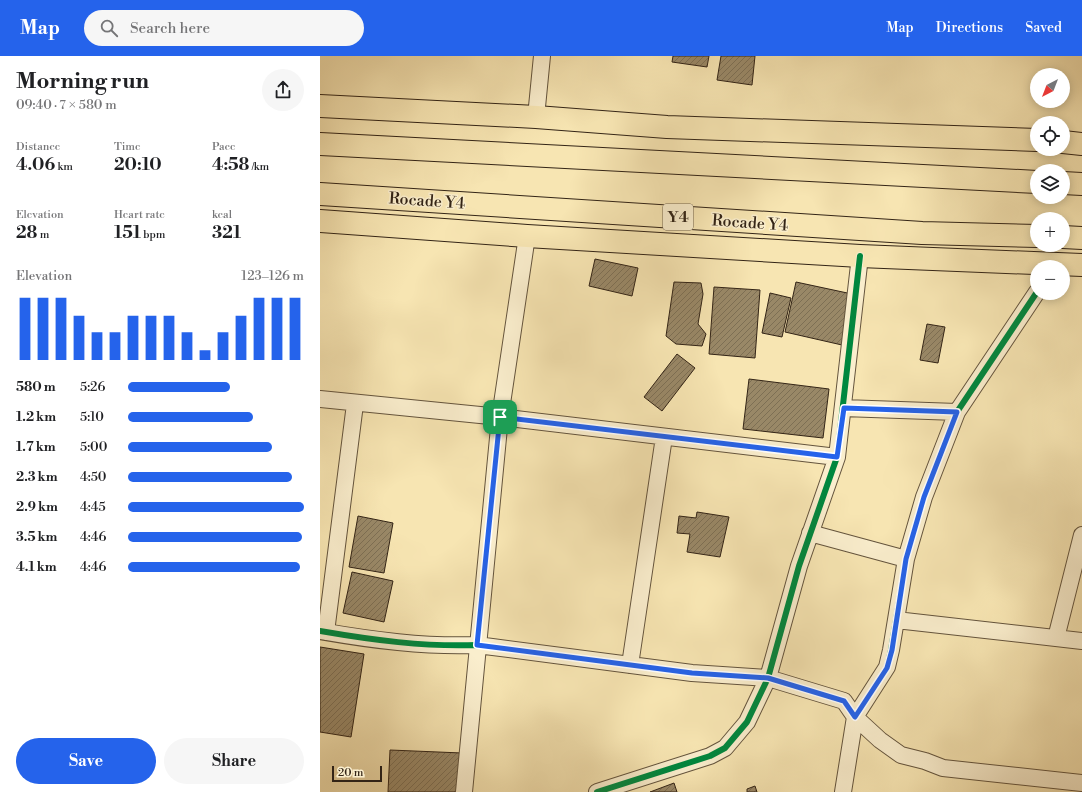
<!DOCTYPE html>
<meta charset="utf-8">
<style>
:root{--surface:#fff;--page:#f6f6f6;--text:#202124;--muted:#757577;--accent:#2563eb}
body{margin:0;font-family:"Libre Bodoni",serif;background:var(--page);color:var(--text);height:100vh;display:flex;flex-direction:column;font-size:15px;white-space:nowrap}
*{box-sizing:border-box;margin:0}
p{font-size:13px;color:var(--muted)}
.icon{flex:none;width:22px;height:22px;fill:none;stroke:currentColor;stroke-width:2;stroke-linecap:round;stroke-linejoin:round}
.map{position:relative;flex:1;overflow:hidden}
.sheet{display:flex;flex-direction:column;background:var(--surface);width:320px}
.sheet>*{flex:none}
.needle{width:26px;rotate:222deg}
.buttons{position:absolute;left:710px;top:12px;display:grid;gap:8px}
.buttons a{display:grid;place-items:center;width:40px;height:40px;border-radius:50%;background:var(--surface);box-shadow:0 2px 10px #0003;font-size:20px}
.scale{position:absolute;left:12px;bottom:10px;width:50px;box-sizing:border-box;padding-left:4px;border:2px solid #332416;border-top:0;font-size:11px;line-height:14px;white-space:nowrap;color:#332416;-webkit-text-stroke:3px #faeecd;paint-order:stroke}
.pin{position:absolute;display:grid;place-items:center;width:34px;height:34px;color:#fff;margin:-17px;border-radius:8px;box-shadow:0 2px 6px #0006}
.round{display:grid;place-items:center;flex:none;width:42px;height:42px;border-radius:21px;background:var(--page)}
.head{display:flex;align-items:center;justify-content:space-between;height:68px;padding:0 16px}
h1{font-size:22px;font-weight:800;line-height:30px}
.metrics{display:grid;grid-template-columns:repeat(3,1fr);gap:6px;height:68px;padding:4px 16px}
.metrics div{display:grid;align-content:center}
.metrics b{font-size:17px;font-weight:800}
.metrics small{font-size:11px;font-weight:400}
.metrics p{font-size:11px}
.chart{height:112px;padding:8px 16px}
.chart p{display:flex;justify-content:space-between}
.chart svg{width:100%;height:72px;margin-top:4px;stroke:var(--accent);stroke-width:6}
.cta{display:flex;gap:8px;margin-top:auto;padding:8px 16px}
.cta a{flex:1;height:46px;border-radius:24px;background:var(--accent);color:#fff;font-size:16px;font-weight:800;line-height:46px;text-align:center}
.cta a+a{background:var(--page);color:var(--text)}
ul{padding:0 16px;list-style:none;font-size:13px}
li{display:grid;grid-template-columns:64px 48px 1fr;align-items:center;height:30px}
li i{height:10px;border-radius:5px;background:var(--accent)}
header{display:flex;align-items:center;gap:24px;box-sizing:border-box;height:56px;padding:0 20px;background:var(--accent);color:#fff}
header strong{font-size:19px}
nav{display:flex;gap:22px;margin-inline-start:auto;font-size:14px}
.search{width:280px;height:36px;background:var(--page);display:flex;align-items:center;gap:10px;box-sizing:border-box;padding:0 14px;border-radius:22px;color:var(--muted);font-size:15px}
main{display:flex;flex:1;min-height:0}
.map>svg:first-child{display:block}
.building{fill:url(#building-hatch);stroke:#332416}
.lines{fill:none;stroke-linecap:round;stroke-linejoin:round}
.street-casing{stroke:#64543d;stroke-width:18}
.highway-casing{stroke:#332416;stroke-width:24}
.street{stroke:#faeecd;stroke-width:16}
.highway{stroke:#f7e5b2;stroke-width:22}
.cycleway-casing{stroke:#faeecd;stroke-width:8}
.cycleway{stroke:#00873e;stroke-width:6}
.route-casing{stroke:#fff;stroke-width:8}
.route{stroke:#2563eb;stroke-width:5}
.labels{text-anchor:middle;stroke-width:3;stroke-linejoin:round;paint-order:stroke}
.shield{fill:#faeecd;stroke:#6f614d;stroke-width:1}
.shield-label{font-size:15px;font-weight:bold;fill:#332416}
.street-label{font-size:16px;fill:#332416;stroke:#faeecd}
</style>
<header>
<strong>Map</strong>
<div class="search"><svg class="icon" aria-label="search" viewBox="0 0 24 24"><circle cx="10" cy="10" r="6"/><path d="M15 15l6 6"/></svg>Search here</div>
<nav><a>Map</a><a>Directions</a><a>Saved</a></nav>
</header>
<main>
<section class="sheet">
<div class="head"><div><h1>Morning run</h1><p>09:40 · 7 × 580 m</p></div><a class="round"><svg class="icon" aria-label="share" viewBox="0 0 24 24"><path d="M12 15V3M7 8l5-5 5 5M5 13v7h14v-7"/></svg></a></div>
<div class="metrics">
<div><p>Distance</p><b>4.06<small> km</small></b></div>
<div><p>Time</p><b>20:10</b></div>
<div><p>Pace</p><b>4:58<small> /km</small></b></div>
</div>
<div class="metrics">
<div><p>Elevation</p><b>28<small> m</small></b></div>
<div><p>Heart rate</p><b>151<small> bpm</small></b></div>
<div><p>kcal</p><b>321</b></div>
</div>
<div class="chart"><p><span>Elevation</span>123–126 m</p>
<svg viewBox="0 0 160 44" preserveAspectRatio="none"><path d="M5 44V6M15 44V6M25 44V6M35 44V17M45 44V27M55 44V27M65 44V17M75 44V17M85 44V17M95 44V27M105 44V38M115 44V27M125 44V17M135 44V6M145 44V6M155 44V6"/></svg>
</div>
<ul>
<li><b>580 m</b>5:26<i style="width:58%"></i></li>
<li><b>1.2 km</b>5:10<i style="width:71%"></i></li>
<li><b>1.7 km</b>5:00<i style="width:82%"></i></li>
<li><b>2.3 km</b>4:50<i style="width:93%"></i></li>
<li><b>2.9 km</b>4:45<i style="width:100%"></i></li>
<li><b>3.5 km</b>4:46<i style="width:99%"></i></li>
<li><b>4.1 km</b>4:46<i style="width:98%"></i></li>
</ul>
<div class="cta"><a>Save</a><a>Share</a></div>
</section>
<div class="map">
<svg width="762" height="736" viewBox="0 0 762 736">
<defs>
<pattern id="building-hatch" width="6" height="6" patternUnits="userSpaceOnUse"><rect width="6" height="6" fill="#998867"/><path d="M-1 1l2-2M0 6l6-6M5 7l2-2" fill="none" stroke="#7d6f54"/></pattern>
</defs>
<rect width="100%" height="100%" fill="#f7e5b2"/>
<filter id="stains"><feTurbulence type="fractalNoise" baseFrequency=".005" numOctaves="4"/><feColorMatrix values="0 0 0 0 .2 0 0 0 0 .09 0 0 0 0 .02 0 0 0 .5 -.17"/></filter>
<radialGradient id="worn" r=".72"><stop offset=".6" stop-color="#630" stop-opacity="0"/><stop offset="1" stop-color="#630" stop-opacity=".3"/></radialGradient>
<path class="building" d="M353 0H389L387 11 352 6Z
M401 0H435L432 29 397 24Z
M275 203 318 212 312 240 269 230Z
M354 226 381 227 383 238 378 268 386 278 382 290 356 288 346 280Z
M476 226 532 238 522 289 465 276Z
M394 231 440 234 435 302 389 298Z
M450 237 471 242 462 281 442 277Z
M607 268 625 271 618 307 600 304Z
M357 298 375 312 342 355 324 341Z
M429 323 509 333 503 382 423 373Z
M377 456 409 461 400 501 367 496 370 478 357 477 359 460 376 462Z
M38 460 73 467 64 517 29 511Z
M32 516 73 525 64 566 23 557Z
M0 591 44 598 31 681 0 676Z
M70 694 142 697 140 736H68Z
M354 727 357 736H330Z
M435 730 437 736H427V733Z"/>
<g class="lines">
<defs>
<path id="street" d="M216 61 222 0
M0 343 180 361 517 401
M523 352 637 356
M490 477 586 503
M576 564 762 585
M0 575C52 584 104 591 157 589L372 617 448 622 524 645 535 661 567 611 571 594 586 503 604 441 637 356 717 236
M6 576 35 348
M736 582 762 479
M310 609 344 381
M144 736 180 361 207 180
M277 736 390 700 405 692 427 666 448 622 479 510 517 401 540 200
M523 736 535 661 560 684 581 699 605 705 623 712 762 727"/>
<path id="highway" d="M0 50 216 61 347 71 717 84
M743 86 762 88
M0 88 717 126
M743 127 762 128
M0 138 602 177 717 180
M0 165 207 180 540 200 762 209
M743 181 762 182"/>
</defs>
<use href="#street" class="street-casing"/>
<use href="#highway" class="highway-casing"/>
<use href="#street" class="street"/>
<use href="#highway" class="highway"/>
<defs>
<path id="cycleway" d="M0 575C52 584 104 591 157 589L372 617 448 622 524 645 535 661 567 611 571 594 586 503 604 441 637 356 717 236
M277 736 390 700 405 692 427 666 448 622 479 510 517 401 540 200"/>
</defs>
<use href="#cycleway" class="cycleway-casing"/>
<use href="#cycleway" class="cycleway"/>
</g>
<g class="lines">
<defs>
<path id="route" d="M524 352 637 356 604 441 586 503 572 594 567 612 535 661 524 645 448 622 372 617 157 589 180 361 517 401Z"/>
</defs>
<use href="#route" class="route-casing"/>
<use href="#route" class="route"/>
</g>
<g class="labels">
<rect class="shield" x="343" y="148" width="30" height="26" rx="3"/>
<g class="shield-label">
<text x="358" y="166">Y4</text>
</g>
<g class="street-label">
<text transform="translate(107 144) rotate(4)" y="6">Rocade Y4</text>
<text transform="translate(430 166) rotate(4)" y="6">Rocade Y4</text>
</g>
</g>
<rect width="100%" height="100%" filter="url(#stains)"/>
<rect width="100%" height="100%" fill="url(#worn)"/>
</svg>
<div class="buttons">
<a><svg class="needle" viewBox="-14 -14 28 28"><path d="M0-13l5 13h-10z" fill="#e53935"/><path d="M0 13l5-13h-10z" fill="#757577"/></svg></a>
<a><svg class="icon" aria-label="locate" viewBox="0 0 24 24"><circle cx="12" cy="12" r="6"/><path d="M12 2v4M12 18v4M2 12h4M18 12h4"/></svg></a>
<a><svg class="icon" aria-label="layers" viewBox="0 0 24 24"><path d="M12 4l9 5-9 5-9-5zM3 14l9 5 9-5"/></svg></a>
<a>+</a>
<a>−</a>
</div>
<div class="scale">20 m</div>
<div class="pin" style="left:180px;top:361px;background:#1e9e55"><svg class="icon" aria-label="arrive" viewBox="0 0 24 24"><path d="M6 21V4h12l-3 4 3 4H6"/></svg></div>
</div>
</main>
